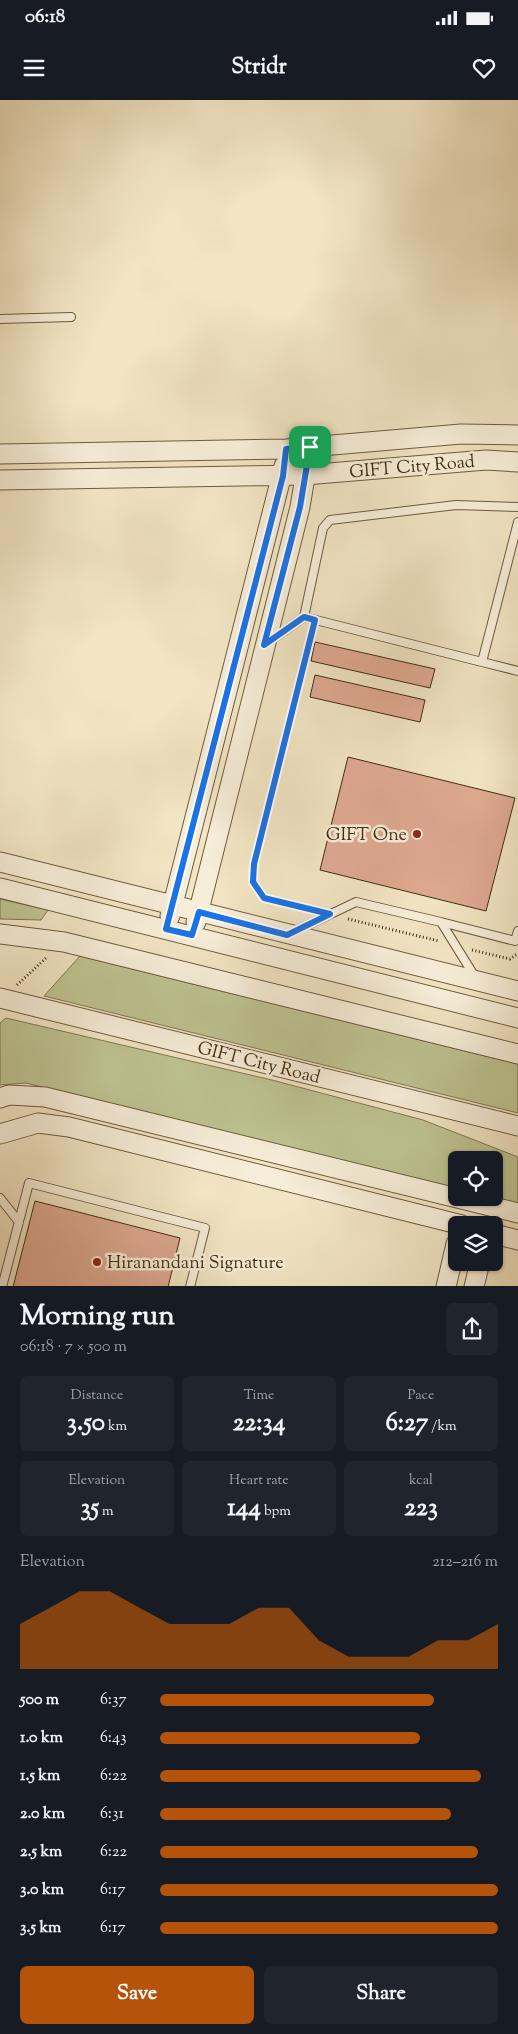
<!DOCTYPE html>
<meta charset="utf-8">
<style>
:root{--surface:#171b24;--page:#20242c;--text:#f1f3f6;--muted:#9ea1a6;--accent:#b45309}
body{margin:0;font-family:"Sorts Mill Goudy",serif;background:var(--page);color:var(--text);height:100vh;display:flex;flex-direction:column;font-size:19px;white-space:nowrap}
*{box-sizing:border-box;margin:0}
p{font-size:16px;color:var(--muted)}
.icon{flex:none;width:28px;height:28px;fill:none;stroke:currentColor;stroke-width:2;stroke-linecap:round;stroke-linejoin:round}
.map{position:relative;height:1186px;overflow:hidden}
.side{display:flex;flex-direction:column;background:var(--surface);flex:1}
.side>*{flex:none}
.tools{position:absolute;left:448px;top:1051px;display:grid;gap:10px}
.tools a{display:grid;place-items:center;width:55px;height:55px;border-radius:8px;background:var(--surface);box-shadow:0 1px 4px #0004;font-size:25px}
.pin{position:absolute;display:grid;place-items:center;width:42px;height:42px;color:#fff;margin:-21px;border-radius:10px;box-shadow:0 2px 8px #0006}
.round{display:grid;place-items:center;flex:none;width:52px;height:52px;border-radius:8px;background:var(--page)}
.overview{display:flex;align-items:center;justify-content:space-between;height:85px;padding:0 20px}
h1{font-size:28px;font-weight:700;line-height:38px}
.figures{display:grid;grid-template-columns:repeat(3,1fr);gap:8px;height:85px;padding:5px 20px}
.figures div{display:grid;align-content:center;border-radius:8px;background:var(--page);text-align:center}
.figures b{font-size:25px;font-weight:700}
.figures small{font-size:14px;font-weight:400}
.figures p{font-size:14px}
.chart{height:140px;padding:10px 20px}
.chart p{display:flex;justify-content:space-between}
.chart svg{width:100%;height:90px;margin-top:5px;fill:var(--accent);opacity:.7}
.button{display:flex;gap:10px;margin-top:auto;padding:10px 20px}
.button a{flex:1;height:58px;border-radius:8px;background:var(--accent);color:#fff;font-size:20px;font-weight:700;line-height:58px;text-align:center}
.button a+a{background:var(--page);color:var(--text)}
ul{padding:0 20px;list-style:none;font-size:16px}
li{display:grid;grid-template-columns:80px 60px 1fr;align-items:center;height:38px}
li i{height:12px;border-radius:6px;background:var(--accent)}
.status{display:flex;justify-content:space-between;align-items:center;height:35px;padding:0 25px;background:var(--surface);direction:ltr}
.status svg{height:14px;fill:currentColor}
header{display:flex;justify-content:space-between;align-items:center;height:65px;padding:0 20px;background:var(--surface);font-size:22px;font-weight:700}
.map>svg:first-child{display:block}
.green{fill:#bec392;stroke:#807852}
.building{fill:#dfa992;stroke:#422d11}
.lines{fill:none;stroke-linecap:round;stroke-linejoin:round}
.service-casing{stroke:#6e5b3e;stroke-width:10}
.tertiary-casing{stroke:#6e5b3e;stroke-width:21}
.path{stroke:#422d11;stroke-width:3;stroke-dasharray:1 2.5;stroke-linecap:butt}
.service{stroke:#f7eed9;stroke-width:8}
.tertiary{stroke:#f7eed9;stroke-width:19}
.route-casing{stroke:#fff;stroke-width:10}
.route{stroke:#1a73e8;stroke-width:6}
.poi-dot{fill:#8f2418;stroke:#f7eed9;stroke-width:2}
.labels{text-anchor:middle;stroke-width:5;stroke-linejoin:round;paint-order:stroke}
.street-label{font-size:18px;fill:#422d11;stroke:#f7eed9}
.poi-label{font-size:18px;fill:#422d11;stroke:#f7eed9;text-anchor:end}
</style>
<div class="status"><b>06:18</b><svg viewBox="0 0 49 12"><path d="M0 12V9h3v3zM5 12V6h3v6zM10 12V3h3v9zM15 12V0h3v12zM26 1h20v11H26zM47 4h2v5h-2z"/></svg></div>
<header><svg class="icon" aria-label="menu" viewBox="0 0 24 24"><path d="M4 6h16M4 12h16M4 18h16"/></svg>Stridr<svg class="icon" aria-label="heart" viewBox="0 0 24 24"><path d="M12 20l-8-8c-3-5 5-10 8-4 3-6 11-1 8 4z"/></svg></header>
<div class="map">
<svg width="518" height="1187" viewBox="0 0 518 1187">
<rect width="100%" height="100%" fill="#f2e5c4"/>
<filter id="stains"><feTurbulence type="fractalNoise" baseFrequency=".004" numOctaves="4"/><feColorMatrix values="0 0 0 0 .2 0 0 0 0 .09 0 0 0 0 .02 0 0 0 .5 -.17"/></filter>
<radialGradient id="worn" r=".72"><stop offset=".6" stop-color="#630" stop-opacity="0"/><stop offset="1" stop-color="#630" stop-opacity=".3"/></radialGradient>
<path class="green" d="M0 799 48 810 41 820 0 819Z
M80 856 518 964V1013L44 896Z
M6 918 272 980 423 1020 518 1057V1104L494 1098V1060H456V1089L26 983 0 985V923Z"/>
<path class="building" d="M315 542 435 569 430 588 311 561Z
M315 575 425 600 420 622 310 597Z
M348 657 515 698 486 811 320 770Z
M35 1101 180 1138 168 1187H13Z"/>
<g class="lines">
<defs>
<path id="service" d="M0 219 71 217
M304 517 482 562 518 422
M270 541 304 517 323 428 330 420 456 405 518 407
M482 562 518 571
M441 822 515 841 518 831
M293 832 356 802 441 822 475 877
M0 1098 19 1122
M2 1187 29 1083 205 1128 190 1187"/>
<path id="tertiary" d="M0 354 286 349 461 334 518 335
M0 380 305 375 486 360 518 362
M0 762 518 891
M0 788 518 918
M170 816 284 366
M196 822 300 407 310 347
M0 834 64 842 518 954
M0 898 518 1026
M0 998 9 995 45 997 518 1113
M0 1034 38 1023 69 1027 462 1125
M494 1134 518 1140
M446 1187 456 1144
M474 1187 480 1162"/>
</defs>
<use href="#service" class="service-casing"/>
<use href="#tertiary" class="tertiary-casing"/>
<path class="path" d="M310 809 264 798 253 782 254 764 312 530
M348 819 439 841
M472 850 510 859 517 854
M17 885 47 857"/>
<use href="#service" class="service"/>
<use href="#tertiary" class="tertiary"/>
</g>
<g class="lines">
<defs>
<path id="route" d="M310 347 300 407 264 545 304 517 315 520 254 764 253 782 264 798 330 814 287 835 199 812 192 835 166 829 283 376 286 349Z"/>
</defs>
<use href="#route" class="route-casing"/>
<use href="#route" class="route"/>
</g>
<g class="poi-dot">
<circle cx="417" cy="734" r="5"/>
<circle cx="97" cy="1162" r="5"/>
</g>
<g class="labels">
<g class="street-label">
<text transform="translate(412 366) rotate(-5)" y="6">GIFT City Road</text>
<text transform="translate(259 962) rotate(14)" y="6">GIFT City Road</text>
</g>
<g class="poi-label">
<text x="407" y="740">GIFT One</text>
<text x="107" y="1168" text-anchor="start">Hiranandani Signature</text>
</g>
</g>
<rect width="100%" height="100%" filter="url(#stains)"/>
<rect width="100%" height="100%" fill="url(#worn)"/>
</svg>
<div class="tools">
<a><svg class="icon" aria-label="locate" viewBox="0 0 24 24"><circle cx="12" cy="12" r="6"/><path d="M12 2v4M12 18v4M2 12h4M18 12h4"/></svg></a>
<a><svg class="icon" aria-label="layers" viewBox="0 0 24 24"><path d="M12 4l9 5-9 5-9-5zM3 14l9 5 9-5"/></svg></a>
</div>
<div class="pin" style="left:310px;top:347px;background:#1e9e55"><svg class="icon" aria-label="arrive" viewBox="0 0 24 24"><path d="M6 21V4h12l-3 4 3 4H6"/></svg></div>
</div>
<section class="side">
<div class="overview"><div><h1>Morning run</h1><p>06:18 · 7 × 500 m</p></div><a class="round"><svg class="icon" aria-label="share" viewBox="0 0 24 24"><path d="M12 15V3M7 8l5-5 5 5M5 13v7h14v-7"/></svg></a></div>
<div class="figures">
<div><p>Distance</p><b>3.50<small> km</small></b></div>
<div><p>Time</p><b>22:34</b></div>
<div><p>Pace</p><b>6:27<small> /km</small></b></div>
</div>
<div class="figures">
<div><p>Elevation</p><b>35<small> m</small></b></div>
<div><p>Heart rate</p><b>144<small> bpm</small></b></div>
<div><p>kcal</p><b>223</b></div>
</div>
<div class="chart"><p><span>Elevation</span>212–216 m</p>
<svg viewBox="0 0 160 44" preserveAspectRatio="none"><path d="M0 44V22L10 14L20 6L30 6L40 14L50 22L60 22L70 22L80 14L90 14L100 30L110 38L120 38L130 38L140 30L150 30L160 22V44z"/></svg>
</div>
<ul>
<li><b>500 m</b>6:37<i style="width:81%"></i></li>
<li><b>1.0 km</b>6:43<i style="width:77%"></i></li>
<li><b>1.5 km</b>6:22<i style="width:95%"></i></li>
<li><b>2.0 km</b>6:31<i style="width:86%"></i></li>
<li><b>2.5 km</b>6:22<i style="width:94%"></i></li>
<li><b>3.0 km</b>6:17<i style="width:100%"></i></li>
<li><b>3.5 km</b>6:17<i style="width:100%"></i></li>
</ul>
<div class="button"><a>Save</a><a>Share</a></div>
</section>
